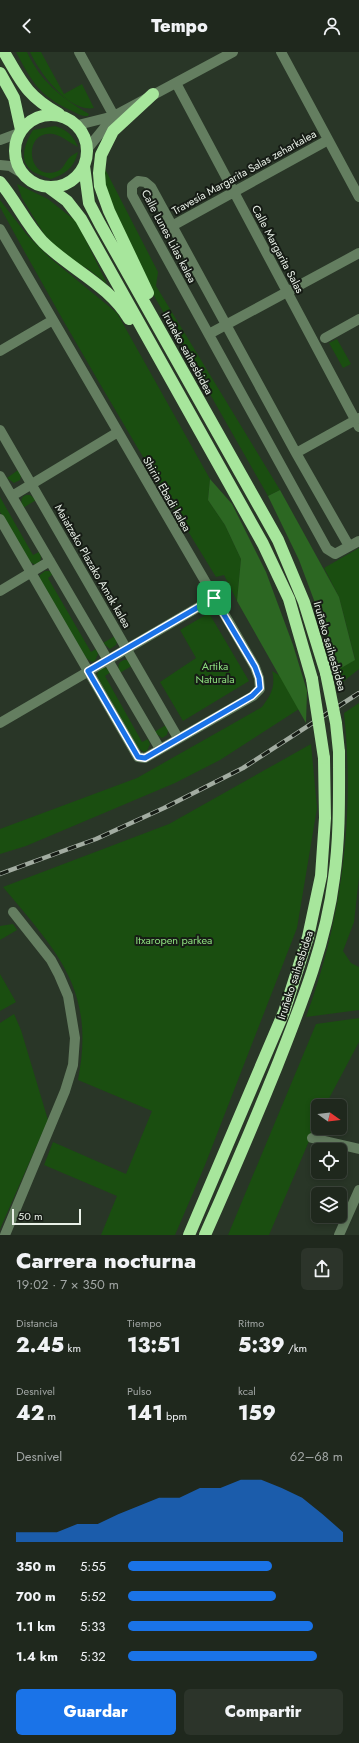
<!DOCTYPE html>
<html lang="es">
<meta charset="utf-8">
<style>
:root{--surface:#1f281d;--page:#2c342a;--text:#f1f3f6;--muted:#a1a6a4;--line:#3c443b;--accent:#1a73e8}
body{margin:0;font-family:Jost,sans-serif;background:var(--page);color:var(--text);height:100vh;display:flex;flex-direction:column;font-size:15px;white-space:nowrap}
*{box-sizing:border-box;margin:0}
p{font-size:13px;color:var(--muted)}
.icon{flex:none;width:22px;height:22px;fill:none;stroke:currentColor;stroke-width:2;stroke-linecap:round;stroke-linejoin:round}
.map{position:relative;height:1183px;overflow:hidden}
.panel{display:flex;flex-direction:column;background:var(--surface);flex:1}
.panel>*{flex:none}
.needle{width:26px;rotate:104deg}
.fabs{position:absolute;left:311px;top:1047px;display:grid;gap:8px}
.fabs a{display:grid;place-items:center;width:36px;height:36px;border-radius:6px;background:var(--surface);box-shadow:0 2px 6px #0003,0 0 0 1px var(--line);font-size:20px}
.scale{position:absolute;left:12px;bottom:10px;width:69px;box-sizing:border-box;padding-left:4px;border:2px solid #e9f1e8;border-top:0;font-size:11px;line-height:14px;white-space:nowrap;color:#e9f1e8;-webkit-text-stroke:3px #161c15;paint-order:stroke}
.pin{position:absolute;display:grid;place-items:center;width:34px;height:34px;color:#fff;margin:-17px;border-radius:8px;box-shadow:0 2px 6px #0006}
.round{display:grid;place-items:center;flex:none;width:42px;height:42px;border-radius:6px;background:var(--page)}
.overview{display:flex;align-items:center;justify-content:space-between;height:68px;padding:0 16px}
h1{font-size:22px;font-weight:800;line-height:30px}
.figures{display:grid;grid-template-columns:repeat(3,1fr);gap:6px;height:68px;padding:4px 16px}
.figures div{display:grid;align-content:center}
.figures b{font-size:20px;font-weight:800}
.figures small{font-size:11px;font-weight:400}
.figures p{font-size:11px}
.chart{height:112px;padding:8px 16px}
.chart p{display:flex;justify-content:space-between}
.chart svg{width:100%;height:72px;margin-top:4px;fill:var(--accent);opacity:.7}
.cta{display:flex;gap:8px;margin-top:auto;padding:8px 16px}
.cta a{flex:1;height:46px;border-radius:6px;background:var(--accent);color:#fff;font-size:16px;font-weight:800;line-height:46px;text-align:center}
.cta a+a{background:var(--page);color:var(--text)}
ul{padding:0 16px;list-style:none;font-size:13px}
li{display:grid;grid-template-columns:64px 48px 1fr;align-items:center;height:30px}
li i{height:10px;border-radius:5px;background:var(--accent)}
header{display:flex;justify-content:space-between;align-items:center;height:52px;padding:0 16px;background:var(--surface);font-size:18px;font-weight:800}
.map>svg:first-child{display:block}
.green{fill:#1a4e10}
.forest{fill:#2c6722}
.lines{fill:none;stroke-linecap:round;stroke-linejoin:round}
.minor{stroke:#647e60;stroke-width:10}
.highway{stroke:#a7e69c;stroke-width:12}
.rail-casing{stroke:#a2aca1;stroke-width:4.5}
.rail{stroke:#161c15;stroke-width:3;stroke-dasharray:9;stroke-linecap:butt}
.highway-bridge{stroke:#a7e69c;stroke-width:12}
.route-casing{stroke:#fff;stroke-width:8}
.route{stroke:#1a73e8;stroke-width:5}
.labels{text-anchor:middle;stroke-width:4;stroke-linejoin:round;paint-order:stroke}
.street-label{font-size:11px;fill:#e9f1e8;stroke:#161c15}
.park-label{font-size:11px;fill:#8ddd7f;stroke:#161c15}
</style>
<header><svg class="icon" aria-label="back" viewBox="0 0 24 24"><path d="M15 5l-7 7 7 7"/></svg>Tempo<svg class="icon" aria-label="person" viewBox="0 0 24 24"><circle cx="12" cy="8" r="4"/><path d="M4 21q1-7 8-7t8 7"/></svg></header>
<div class="map">
<svg width="359" height="1183" viewBox="0 0 359 1183">
<rect width="100%" height="100%" fill="#293627"/>
<path class="green" d="M16 0H27C40 29 62 46 89 62L88 64C82 65 76 61 70 58 39 43 32 30 16 0Z
M30 0H41L64 42 82 32 94 56C69 61 39 20 30 0Z
M55 74C67 78 73 83 78 95 70 91 61 83 53 82 23 77 26 128 55 120 64 118 64 111 70 105 72 103 75 102 78 100 74 116 65 122 51 127 45 124 35 122 31 118 18 107 26 90 33 78Z
M104 115 158 220 156 234 280 438 268 444 149 235 104 134Z
M17 132 48 147 77 170 107 232 88 217 64 204 44 182 22 146Z
M0 148 27 183 50 206 117 261 210 427 208 448 225 473 241 507 237 549 224 523 216 525C141 403 68 280 0 155Z
M337 287 351 312 343 316 329 291Z
M18 418 21 423 20 428 14 431 7 426Z
M26 443H30L36 448 23 456C21 451 20 445 26 443Z
M0 445 33 503 39 500 41 505 40 510 35 513 29 509 0 460Z
M359 496V617L339 633 336 619 355 607 339 545 324 516Z
M45 519H49L53 522 48 526 91 600 96 597 98 602 95 609 92 610 86 606 39 527 40 523Z
M209 561 249 629 183 669 160 630 196 606 180 578Z
M115 584 117 589 116 593 110 597 103 591Z
M124 608H127L133 613 120 621C118 616 117 610 124 608Z
M102 616H106L111 620 105 624 142 690 148 687 150 692 147 699 144 700 138 696 97 624 98 620Z
M272 619 286 627 299 657 220 708 175 731 26 794 0 802V777L137 726 262 655C271 643 276 634 272 619Z
M359 651V825L354 870 343 899 351 911 359 915V958L306 965C342 868 355 764 344 661Z
M166 673 168 678 167 683 162 686 154 680Z
M311 692 317 756 297 876 205 1113 175 1183H101L117 1144 44 1113 53 1090 126 1122 152 1059 78 1028C96 937 57 900 3 835L169 772Z
M13 872 17 878 0 888V874Z
M0 922 16 950 0 959Z
M14 962 21 978 48 1068 0 1177V971Z
M359 966V990L325 1054H318V1068L269 1183H228L316 972Z"/>
<path class="forest" d="M210 427 232 452 266 520 293 593 307 639 306 671 237 549 241 507 225 473 208 448Z
M280 438 339 545 355 608 336 619 324 575 299 508 268 444Z"/>
<g class="lines">
<path class="minor" d="M79 0 114 64
M281 0 359 145
M176 31 359 375
M78 73 114 64 233 0
M0 88 19 81
M88 96 114 64
M0 113 10 114 23 122
M172 174 328 88
M0 177 255 615 259 626 260 637 253 644 145 706 138 705 0 467
M209 282 359 201
M325 286 359 267
M0 299 53 268
M0 378 178 686
M296 401 359 366
M0 424 160 697
M12 444 118 380
M349 494 296 401 151 135 145 130 138 129 132 134V143L327 497 335 502 359 489
M0 539 50 509
M0 671 214 546
M312 1086 359 1097
M5 1183 65 1039 73 1013 75 986 68 944 59 923 51 908 13 860
M339 1183 359 1138"/>
<path class="highway" d="M4 0C22 31 27 44 59 62
M0 21 14 46 21 78
M15 99a36 36 0 1 1 72 0a36 36 0 1 1-72 0Z
M84 114 89 151 100 172 278 488 304 550 326 621
M0 130C16 149 26 172 43 190 70 217 109 233 129 267
M48 135 67 149 81 167 263 492 289 547 312 627
M148 241 109 159 100 134 99 121 101 103 113 79 153 42
M189 1183 284 960 308 885 321 824 325 766 324 706
M205 1183C230 1127 254 1071 277 1014 301 953 326 891 334 826 340 784 339 742 339 700"/>
<defs>
<path id="rail" d="M0 822 96 787 164 756 243 716 359 641"/>
</defs>
<use href="#rail" class="rail-casing"/>
<use href="#rail" class="rail"/>
<path class="highway-bridge" d="M326 621 336 671 339 700
M312 627 324 706"/>
</g>
<g class="lines">
<defs>
<path id="route" d="M214 546 255 615 259 626 260 636 252 644 145 706 138 705 88 619Z"/>
</defs>
<use href="#route" class="route-casing"/>
<use href="#route" class="route"/>
</g>
<g class="labels">
<g class="street-label">
<text transform="translate(244 120) rotate(-29)" y="4">Travesía Margarita Salas zeharkalea</text>
<text transform="translate(169 184) rotate(62)" y="4">Calle Lunes Lilas kalea</text>
<text transform="translate(278 197) rotate(62)" y="4">Calle Margarita Salas</text>
<text transform="translate(188 301) rotate(61)" y="4">Iruñeko saihesbidea</text>
<text transform="translate(167 442) rotate(60)" y="4">Shirin Ebadi kalea</text>
<text transform="translate(93 514) rotate(60)" y="4">Maiatzeko Plazako Amak kalea</text>
<text transform="translate(330 594) rotate(74)" y="4">Iruñeko saihesbidea</text>
<text transform="translate(295 923) rotate(-72)" y="4">Iruñeko saihesbidea</text>
</g>
<g class="park-label">
<text x="215" y="618">Artika<tspan x="215" dy="13">Naturala</tspan></text>
<text x="174" y="892">Itxaropen parkea</text>
</g>
</g>
</svg>
<div class="fabs">
<a><svg class="needle" viewBox="-14 -14 28 28"><path d="M0-13l5 13h-10z" fill="#e53935"/><path d="M0 13l5-13h-10z" fill="#a1a6a4"/></svg></a>
<a><svg class="icon" aria-label="locate" viewBox="0 0 24 24"><circle cx="12" cy="12" r="6"/><path d="M12 2v4M12 18v4M2 12h4M18 12h4"/></svg></a>
<a><svg class="icon" aria-label="layers" viewBox="0 0 24 24"><path d="M12 4l9 5-9 5-9-5zM3 14l9 5 9-5"/></svg></a>
</div>
<div class="scale">50 m</div>
<div class="pin" style="left:214px;top:546px;background:#1e9e55"><svg class="icon" aria-label="arrive" viewBox="0 0 24 24"><path d="M6 21V4h12l-3 4 3 4H6"/></svg></div>
</div>
<section class="panel">
<div class="overview"><div><h1>Carrera nocturna</h1><p>19:02 · 7 × 350 m</p></div><a class="round"><svg class="icon" aria-label="share" viewBox="0 0 24 24"><path d="M12 15V3M7 8l5-5 5 5M5 13v7h14v-7"/></svg></a></div>
<div class="figures">
<div><p>Distancia</p><b>2.45<small> km</small></b></div>
<div><p>Tiempo</p><b>13:51</b></div>
<div><p>Ritmo</p><b>5:39<small> /km</small></b></div>
</div>
<div class="figures">
<div><p>Desnivel</p><b>42<small> m</small></b></div>
<div><p>Pulso</p><b>141<small> bpm</small></b></div>
<div><p>kcal</p><b>159</b></div>
</div>
<div class="chart"><p><span>Desnivel</span>62–68 m</p>
<svg viewBox="0 0 160 44" preserveAspectRatio="none"><path d="M0 44V38L10 38L20 38L30 33L40 33L50 27L60 22L70 17L80 17L90 11L100 11L110 6L120 6L130 11L140 17L150 27L160 38V44z"/></svg>
</div>
<ul>
<li><b>350 m</b>5:55<i style="width:67%"></i></li>
<li><b>700 m</b>5:52<i style="width:69%"></i></li>
<li><b>1.1 km</b>5:33<i style="width:86%"></i></li>
<li><b>1.4 km</b>5:32<i style="width:88%"></i></li>
</ul>
<div class="cta"><a>Guardar</a><a>Compartir</a></div>
</section>
